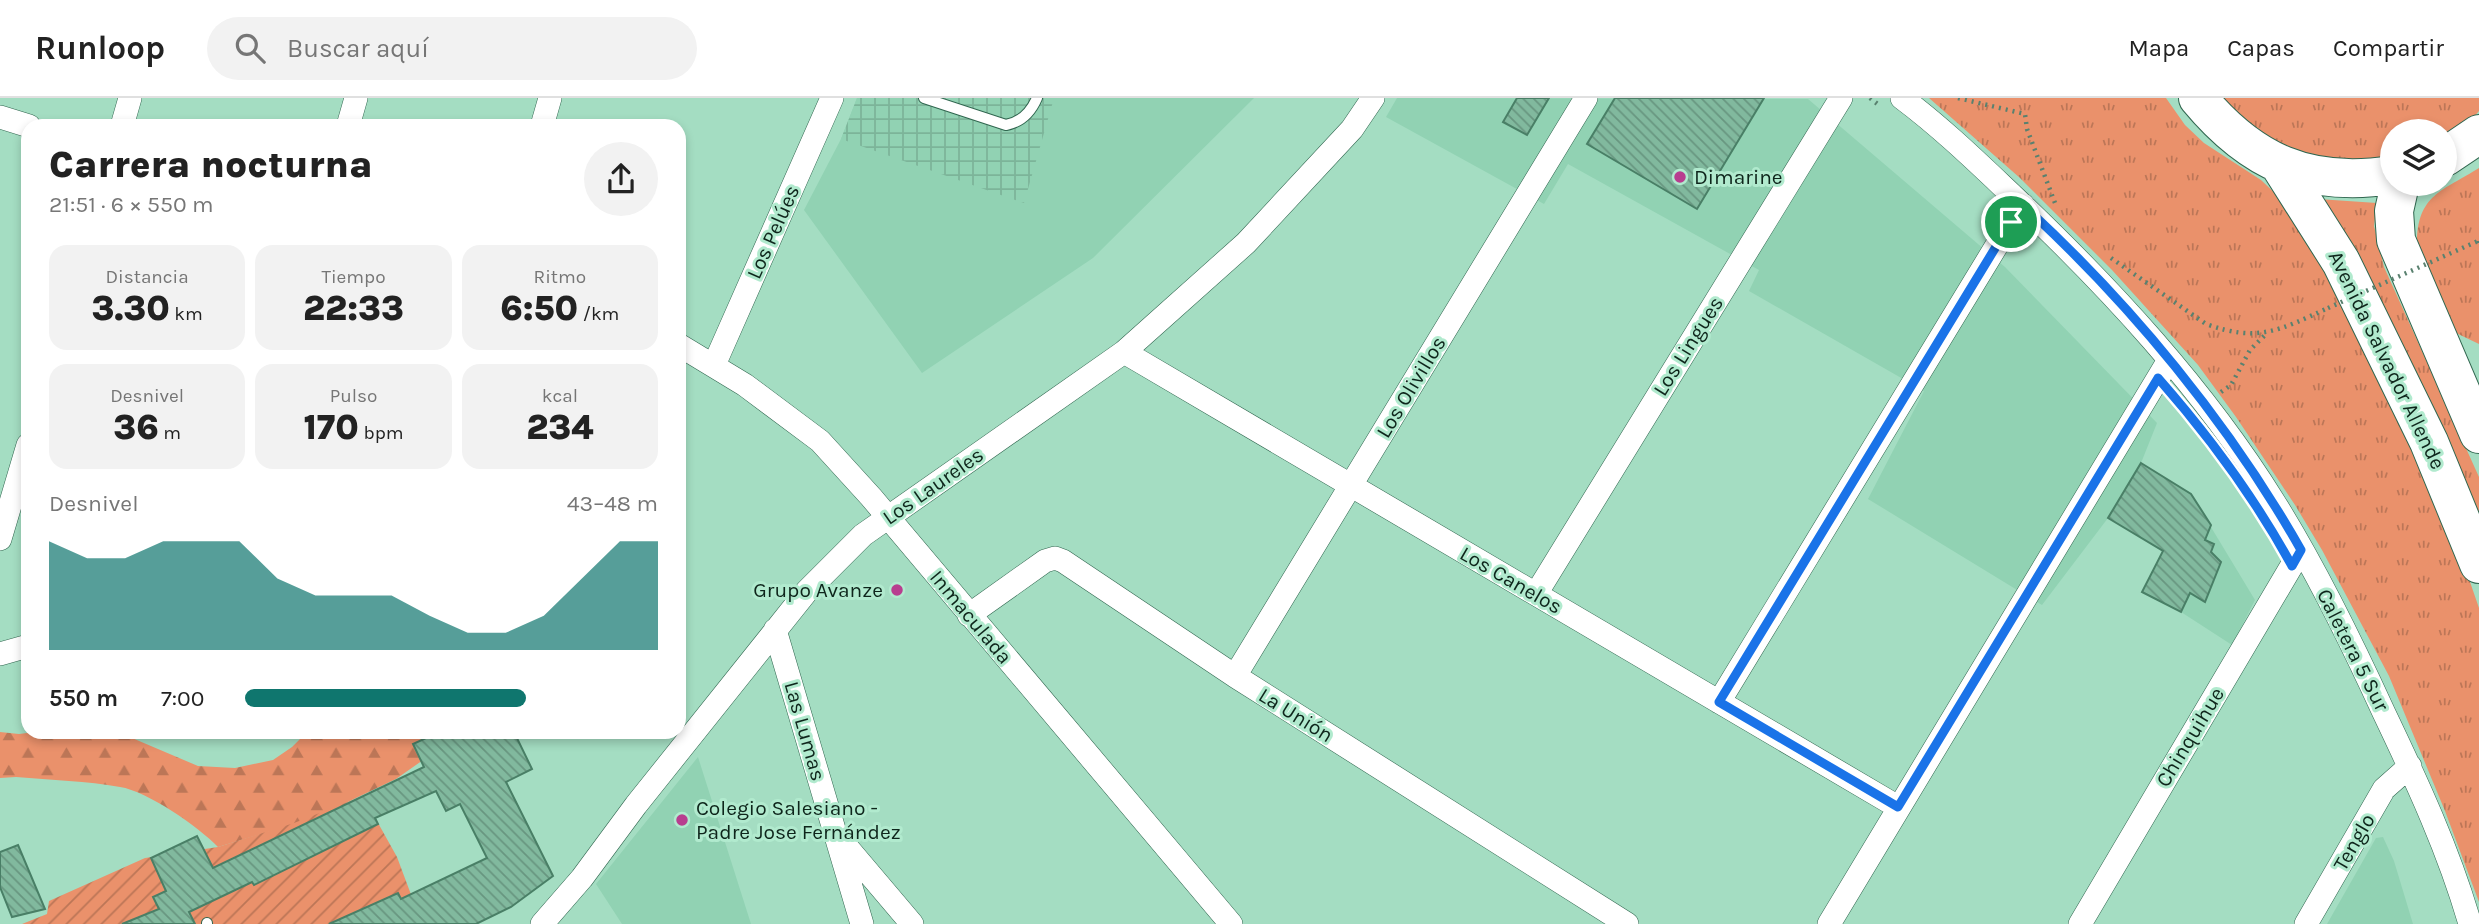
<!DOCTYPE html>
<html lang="es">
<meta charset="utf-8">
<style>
:root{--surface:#fff;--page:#f2f2f2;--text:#222;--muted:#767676;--line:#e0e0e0;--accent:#0f766e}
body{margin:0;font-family:Karla,sans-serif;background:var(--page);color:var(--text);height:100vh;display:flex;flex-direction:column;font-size:26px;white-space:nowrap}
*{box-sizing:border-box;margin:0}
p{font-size:23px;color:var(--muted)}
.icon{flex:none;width:38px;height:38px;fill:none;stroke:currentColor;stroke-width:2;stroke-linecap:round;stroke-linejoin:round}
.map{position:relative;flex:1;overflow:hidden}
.details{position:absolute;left:21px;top:21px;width:665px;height:620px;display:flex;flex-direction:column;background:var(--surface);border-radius:21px;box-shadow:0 4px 10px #0003}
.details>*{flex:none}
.fabs{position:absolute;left:2380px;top:21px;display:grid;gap:14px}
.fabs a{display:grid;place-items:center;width:77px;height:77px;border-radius:50%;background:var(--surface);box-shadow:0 4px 10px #0003;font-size:35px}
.pin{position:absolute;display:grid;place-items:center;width:60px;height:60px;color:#fff;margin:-30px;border:4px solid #fff;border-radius:50%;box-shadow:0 2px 7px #0007}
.round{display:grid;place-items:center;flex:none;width:74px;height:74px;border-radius:37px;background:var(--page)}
.summary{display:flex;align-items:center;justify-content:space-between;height:119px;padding:0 28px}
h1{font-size:38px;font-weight:800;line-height:52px}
.metrics{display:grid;grid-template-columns:repeat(3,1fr);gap:10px;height:119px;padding:7px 28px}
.metrics div{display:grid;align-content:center;border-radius:18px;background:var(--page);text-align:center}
.metrics b{font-size:35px;font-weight:800}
.metrics small{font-size:19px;font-weight:400}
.metrics p{font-size:19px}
.chart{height:196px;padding:14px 28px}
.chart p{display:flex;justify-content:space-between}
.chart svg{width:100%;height:126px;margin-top:7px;fill:var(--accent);opacity:.7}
ul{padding:0 28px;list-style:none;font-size:23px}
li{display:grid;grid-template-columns:112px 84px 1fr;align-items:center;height:52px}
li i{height:18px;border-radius:9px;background:var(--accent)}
header{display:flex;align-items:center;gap:42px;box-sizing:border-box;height:98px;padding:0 35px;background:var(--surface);border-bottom:2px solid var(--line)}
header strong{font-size:33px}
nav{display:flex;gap:38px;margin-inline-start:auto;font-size:24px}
.search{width:490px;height:63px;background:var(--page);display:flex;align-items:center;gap:18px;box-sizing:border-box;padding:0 24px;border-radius:38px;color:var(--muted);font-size:26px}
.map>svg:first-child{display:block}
.built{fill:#91d2b3}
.industrial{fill:url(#industrial-grid)}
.grass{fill:url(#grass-tufts)}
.forest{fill:url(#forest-firs)}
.garden{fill:url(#garden-furrows)}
.building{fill:url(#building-back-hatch);stroke:#497f66;stroke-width:2}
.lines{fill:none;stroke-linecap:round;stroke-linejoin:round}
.lane-casing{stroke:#30664f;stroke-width:12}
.street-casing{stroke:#30664f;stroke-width:24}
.highway-casing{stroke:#30664f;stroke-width:40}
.path{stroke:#59816f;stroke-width:4.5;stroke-dasharray:2 5;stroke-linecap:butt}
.lane{stroke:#fff;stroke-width:10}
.street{stroke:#fff;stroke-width:23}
.highway{stroke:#fff;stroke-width:38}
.path-bridge{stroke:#59816f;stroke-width:4.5;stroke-dasharray:2 5;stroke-linecap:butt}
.route-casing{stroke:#fff;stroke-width:14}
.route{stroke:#1a73e8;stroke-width:9}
.poi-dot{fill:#b83e8f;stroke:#b1eace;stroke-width:2.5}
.labels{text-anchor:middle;stroke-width:6;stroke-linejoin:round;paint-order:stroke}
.poi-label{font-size:21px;fill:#0e251b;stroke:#b1eace;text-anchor:start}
.street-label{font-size:21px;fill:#0e251b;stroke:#b1eace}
</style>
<header>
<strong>Runloop</strong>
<div class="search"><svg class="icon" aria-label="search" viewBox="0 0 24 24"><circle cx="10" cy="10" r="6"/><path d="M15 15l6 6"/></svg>Buscar aquí</div>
<nav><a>Mapa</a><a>Capas</a><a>Compartir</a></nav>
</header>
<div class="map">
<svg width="2479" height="826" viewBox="0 0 2479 826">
<defs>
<pattern id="industrial-grid" width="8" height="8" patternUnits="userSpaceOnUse" patternTransform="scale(1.75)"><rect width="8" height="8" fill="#91d2b3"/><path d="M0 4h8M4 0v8" fill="none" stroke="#7cb499"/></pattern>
<pattern id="grass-tufts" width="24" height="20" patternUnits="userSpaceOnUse" patternTransform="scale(1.75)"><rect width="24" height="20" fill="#ea916b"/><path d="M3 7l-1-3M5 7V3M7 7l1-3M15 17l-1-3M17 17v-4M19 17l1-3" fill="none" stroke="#bc7657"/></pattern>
<pattern id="forest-firs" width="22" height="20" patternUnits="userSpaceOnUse" patternTransform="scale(1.75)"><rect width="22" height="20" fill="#ea916b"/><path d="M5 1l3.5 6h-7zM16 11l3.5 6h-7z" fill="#bc7657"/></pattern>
<pattern id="garden-furrows" width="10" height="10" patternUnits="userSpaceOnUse" patternTransform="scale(1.75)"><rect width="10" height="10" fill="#ea916b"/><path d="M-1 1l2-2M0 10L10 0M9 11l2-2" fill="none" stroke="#bc7657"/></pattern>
<pattern id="building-back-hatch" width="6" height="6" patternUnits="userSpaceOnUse" patternTransform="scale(1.75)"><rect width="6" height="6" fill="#81b99e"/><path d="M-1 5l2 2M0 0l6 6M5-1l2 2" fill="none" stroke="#689680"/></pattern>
</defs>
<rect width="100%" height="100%" fill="#a4ddc2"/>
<path class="built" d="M857 0H1254L1093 160 922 275 804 112 841 41Z
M1397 0 1808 1 2005 169 2157 325 2141 365 2191 396 2255 502 2232 547 2181 514 2142 494 2163 453 2108 420 2042 507 1868 401 1924 293 1749 193 1759 172 1568 66 1544 106 1386 19Z
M698 659 751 826H622L596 786Z
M2383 739 2394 763 2413 826H2327L2376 740Z"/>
<path class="industrial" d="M857 0H1054L1024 105 841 41Z"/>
<path class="grass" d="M1929 0H2166L2185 27 2204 45 2261 82 2295 114 2405 327 2469 481 2479 510V804L2445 713 2389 578 2322 452 2295 407 2236 319 2198 267 2112 172 2020 80Z
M2218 0H2479V13L2467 27 2445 40V33H2392V61L2318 63 2269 45Z
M2479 70V246L2456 235 2417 146C2417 96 2443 93 2479 70Z
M2318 101 2377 105 2374 128 2384 169 2479 379V430Z"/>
<path class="forest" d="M0 634 19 636 35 634H118L198 668 235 670 273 662 292 649 307 634H463L396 681 314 720 218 749C199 729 147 693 120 689 87 683 51 682 16 679L0 680Z"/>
<path class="garden" d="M363 698 397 759 422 826H22L47 816 49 803 145 760 218 749 294 725Z"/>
<path class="building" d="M1517 0H1549L1527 37 1503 24Z
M1615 0H1764L1697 111 1587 46Z
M2141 365 2191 396 2211 427 2205 442 2214 446 2211 454 2221 464 2205 504 2190 495 2181 514 2142 494 2163 453 2108 420Z
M439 634H514L532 671 506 684 553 778 511 809 476 826H329L398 795 401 801 487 760 460 706 446 713 436 693 375 720 378 726 254 787 252 784 189 814 195 826H122L159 811 153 799 166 793 151 760 197 738 213 770 424 669 413 646Z
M18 747 45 811 12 819 0 789V754Z"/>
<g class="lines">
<defs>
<path id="lane" d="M924 0 1006 27C1022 24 1031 14 1037 0
M207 825V826"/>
<path id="street" d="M1902 0C1942 30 1977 64 2013 98 2110 190 2203 290 2274 404 2316 471 2351 543 2384 615 2417 684 2449 753 2470 826
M0 19 29 28
M122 28 130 0
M348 28 356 0
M542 28 550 0
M679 247 745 287 820 343 871 399 1231 826
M1124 254 1898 709
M714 267 832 0
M0 441 28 347
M1536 496 1841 0
M969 517 1045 463 1055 460 1063 463 1235 578 1627 826
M775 532 862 826
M0 556 28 548
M1235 578 1586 0
M1719 604 2011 124 2023 107
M840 741 912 826
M542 826 582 780 636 707 807 493 863 437 1124 254 1246 145 1352 31 1373 0
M1829 826 2169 262
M2080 826 2301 452
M2306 826 2384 691 2410 668"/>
<path id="highway" d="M2198 0C2251 64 2308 90 2392 77
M2445 59 2479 36
M2279 66 2341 164 2429 344 2479 466
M2400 86 2394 113 2396 142 2479 336"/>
</defs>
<use href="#lane" class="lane-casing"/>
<use href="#street" class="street-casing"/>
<use href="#highway" class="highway-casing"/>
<path class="path" d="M1870 0 1880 8
M1958 0 2025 16 2027 31 2055 105
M2479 143V146
M2111 160 2206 226C2258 245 2280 232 2328 210
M2221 294 2231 287 2250 252 2266 236"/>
<use href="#lane" class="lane"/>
<use href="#street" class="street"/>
<use href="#highway" class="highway"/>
<path class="path-bridge" d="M2328 210 2478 143"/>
</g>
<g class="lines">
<defs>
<path id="route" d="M2023 107C2131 206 2229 325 2301 452L2292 468C2255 400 2209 338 2158 280L1898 709 1719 604 2011 124Z"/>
</defs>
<use href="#route" class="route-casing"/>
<use href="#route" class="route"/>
</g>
<g class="poi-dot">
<circle cx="1680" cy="79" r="7"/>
<circle cx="897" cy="492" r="7"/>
<circle cx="682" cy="722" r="7"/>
</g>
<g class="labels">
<g class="poi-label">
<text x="1694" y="86">Dimarine</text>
<text x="883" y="499" text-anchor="end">Grupo Avanze</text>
<text x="696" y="717">Colegio Salesiano -<tspan x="696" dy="24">Padre Jose Fernández</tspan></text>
</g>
<g class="street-label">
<text transform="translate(773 134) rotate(-66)" y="7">Los Pelúes</text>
<text transform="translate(1688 248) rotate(-58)" y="7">Los Lingues</text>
<text transform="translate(2387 262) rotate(64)" y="7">Avenida Salvador Allende</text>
<text transform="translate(1411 289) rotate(-59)" y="7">Los Olivillos</text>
<text transform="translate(933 388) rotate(-35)" y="7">Los Laureles</text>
<text transform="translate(1511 482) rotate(30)" y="7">Los Canelos</text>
<text transform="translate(971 519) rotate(50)" y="7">Inmaculada</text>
<text transform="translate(2353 552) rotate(63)" y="7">Caletera 5 Sur</text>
<text transform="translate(1296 617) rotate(32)" y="7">La Unión</text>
<text transform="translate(805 633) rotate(74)" y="7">Las Lumas</text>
<text transform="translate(2190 639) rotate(-59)" y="7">Chinquihue</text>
<text transform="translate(2354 744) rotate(-60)" y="7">Tenglo</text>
</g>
</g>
</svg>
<div class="fabs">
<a><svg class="icon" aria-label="layers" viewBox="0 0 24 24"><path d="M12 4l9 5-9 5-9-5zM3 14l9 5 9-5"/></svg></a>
</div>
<div class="pin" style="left:2011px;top:124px;background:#1e9e55"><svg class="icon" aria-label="arrive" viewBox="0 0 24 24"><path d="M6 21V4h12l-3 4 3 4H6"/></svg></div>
<section class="details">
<div class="summary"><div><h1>Carrera nocturna</h1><p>21:51 · 6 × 550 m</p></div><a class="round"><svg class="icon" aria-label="share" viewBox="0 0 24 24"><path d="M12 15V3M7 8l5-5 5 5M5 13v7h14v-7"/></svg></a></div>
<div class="metrics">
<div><p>Distancia</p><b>3.30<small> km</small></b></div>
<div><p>Tiempo</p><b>22:33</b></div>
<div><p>Ritmo</p><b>6:50<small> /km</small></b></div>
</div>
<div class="metrics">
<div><p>Desnivel</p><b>36<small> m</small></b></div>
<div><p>Pulso</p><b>170<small> bpm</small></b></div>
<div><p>kcal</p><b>234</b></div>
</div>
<div class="chart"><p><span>Desnivel</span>43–48 m</p>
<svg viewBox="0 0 160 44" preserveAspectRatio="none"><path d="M0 44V6L10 12L20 12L30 6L40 6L50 6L60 19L70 25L80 25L90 25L100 32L110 38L120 38L130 32L140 19L150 6L160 6V44z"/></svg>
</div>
<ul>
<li><b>550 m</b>7:00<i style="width:68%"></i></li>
</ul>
</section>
</div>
